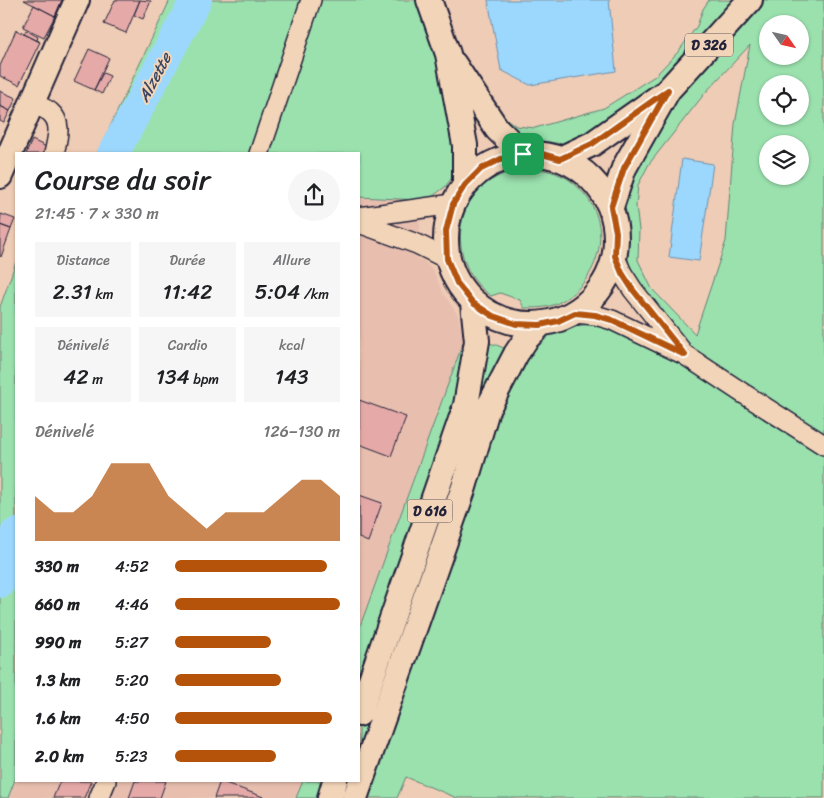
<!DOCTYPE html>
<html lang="fr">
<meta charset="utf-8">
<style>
:root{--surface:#fff;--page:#f6f6f6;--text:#202124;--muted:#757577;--accent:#b45309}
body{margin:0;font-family:Sriracha,sans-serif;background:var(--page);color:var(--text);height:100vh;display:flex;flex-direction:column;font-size:19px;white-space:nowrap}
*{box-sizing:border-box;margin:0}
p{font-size:16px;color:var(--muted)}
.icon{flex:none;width:28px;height:28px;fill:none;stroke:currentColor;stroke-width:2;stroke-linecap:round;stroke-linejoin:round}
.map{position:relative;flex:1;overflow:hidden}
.sheet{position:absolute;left:15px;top:152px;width:345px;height:630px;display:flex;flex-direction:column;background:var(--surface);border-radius:0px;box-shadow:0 1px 4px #0004}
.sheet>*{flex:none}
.needle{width:32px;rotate:124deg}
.controls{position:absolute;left:759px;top:15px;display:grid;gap:10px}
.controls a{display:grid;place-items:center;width:50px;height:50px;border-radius:50%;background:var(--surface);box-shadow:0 1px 4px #0004;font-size:25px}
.pin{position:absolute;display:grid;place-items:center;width:42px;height:42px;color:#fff;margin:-21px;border-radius:10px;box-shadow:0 2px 8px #0006}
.round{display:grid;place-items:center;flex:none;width:52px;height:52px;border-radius:26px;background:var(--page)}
.head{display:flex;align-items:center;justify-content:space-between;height:85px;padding:0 20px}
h1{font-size:28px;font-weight:600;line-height:38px}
.stats{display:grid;grid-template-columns:repeat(3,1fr);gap:8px;height:85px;padding:5px 20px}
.stats div{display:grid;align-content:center;border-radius:0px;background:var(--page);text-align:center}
.stats b{font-size:21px;font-weight:600}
.stats small{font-size:14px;font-weight:400}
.stats p{font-size:14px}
.chart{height:140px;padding:10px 20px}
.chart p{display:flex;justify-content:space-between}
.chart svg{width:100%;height:90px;margin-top:5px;fill:var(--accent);opacity:.7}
ul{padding:0 20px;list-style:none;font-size:16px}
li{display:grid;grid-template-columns:80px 60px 1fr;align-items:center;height:38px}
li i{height:12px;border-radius:6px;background:var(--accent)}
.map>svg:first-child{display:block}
.built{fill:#e8bfaf}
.green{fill:#9be1ae;stroke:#5e8274;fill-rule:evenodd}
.water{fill:#9cd8fd;stroke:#6b8faf}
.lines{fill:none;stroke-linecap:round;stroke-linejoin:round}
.river{stroke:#9cd8fd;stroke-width:32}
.building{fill:#e5aaa8;stroke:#22223b}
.minor-casing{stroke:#22223b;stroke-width:22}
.major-casing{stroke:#22223b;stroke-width:28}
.minor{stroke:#f2d4b8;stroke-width:19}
.major{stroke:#f2d4b8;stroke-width:24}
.route-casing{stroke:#fff;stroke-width:10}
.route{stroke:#b45309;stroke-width:6}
.labels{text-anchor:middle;stroke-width:4;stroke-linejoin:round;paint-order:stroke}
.shield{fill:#f2d4b8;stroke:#605760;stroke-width:1}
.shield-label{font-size:14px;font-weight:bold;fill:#22223b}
.water-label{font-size:16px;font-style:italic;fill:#3a4662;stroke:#f2d4b8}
</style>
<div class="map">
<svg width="824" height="798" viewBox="0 0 824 798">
<rect width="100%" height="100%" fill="#efccb5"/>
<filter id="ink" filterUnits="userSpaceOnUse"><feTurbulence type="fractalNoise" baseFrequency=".02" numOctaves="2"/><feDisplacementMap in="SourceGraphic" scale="10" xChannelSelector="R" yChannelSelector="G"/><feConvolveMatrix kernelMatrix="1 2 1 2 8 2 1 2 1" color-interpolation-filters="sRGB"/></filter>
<g filter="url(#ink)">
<path class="built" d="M359 197 419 200 420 227 417 244 413 255 424 261 433 270 443 293 458 315 464 340 359 628Z
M16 777V781H303L296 798H8Z"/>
<path class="green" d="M170 0H196L153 81 202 0H443L460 50 500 114 516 126 535 128 604 108 655 76 678 52 697 26 703 9 709 0H824V798H457L406 777 397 798H296L303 781H359V629L464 340C492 341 502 346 526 360 529 356 531 351 534 347 547 331 578 324 597 324L684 354 630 270 628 259 629 233 625 206 627 188 668 91 575 142 562 144 530 139 515 133 449 55 458 147 454 175 445 187 433 196 419 200 359 197V154H97ZM768 24H800V56H768ZM750 45 735 124 726 241 695 334 652 289 638 260 639 230 636 206 638 185 649 164 705 93ZM768 84H800V116H768ZM768 144H800V176H768Z
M522 168C536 169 547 169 560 175 571 179 579 188 586 196 614 232 597 284 558 303 548 308 536 308 524 308L520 300 500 293 491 296C453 270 449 211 487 183 498 175 509 172 522 168Z
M16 262V777L8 798H0V307Z"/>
<path class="water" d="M196 0H202L145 93Z
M488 0H609L616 71 530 85 501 70Z
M682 159 713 164 699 261 669 257Z"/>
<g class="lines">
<path class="river" d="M113 154 196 0
M0 582 16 534"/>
</g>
<path class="building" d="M24 0H62L55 16Z
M115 0H140L126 33 104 24Z
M140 0 151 1 143 19 134 15Z
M34 5 55 16 44 37 23 27Z
M16 30 40 42 19 85 0 76V66Z
M26 30 38 37 37 40 40 42 24 34Z
M89 49 109 58 94 90 74 81Z
M103 73 110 76 102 94 94 90Z
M0 91 16 98 10 111 0 106Z
M0 106 10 111 4 123 0 121Z
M32 140 49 148 47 154H26Z
M1 214 15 219 11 229 0 225Z
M0 225 11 229 1 257 0 256Z
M359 400 406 417 391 456 359 444Z
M359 495 382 503 368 542 359 538Z
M60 781H91L84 798H53Z
M135 781H166L160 798H129Z
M220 781 266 798H214Z"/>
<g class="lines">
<defs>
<path id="minor" d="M32 103C37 106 45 108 50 112 63 123 57 139 54 154
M259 154 311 0
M359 217 453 204
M359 223 417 244 447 259
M615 257 622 273 633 290 681 350
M575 313 595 315 612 320 685 355 741 392 824 445
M99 798 106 781"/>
<path id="major" d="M429 0 448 54 465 145V185
M454 64 497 129 523 154
M446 239a85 85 0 1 1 170 0a85 85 0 1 1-170 0Z
M560 159 592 144 663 94
M0 176 77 0
M611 207 624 168 668 90 750 0
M359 714 466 405 477 341 473 303
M330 798 335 781
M355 798 464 487 487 410 516 354 526 339 540 325"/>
</defs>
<use href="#minor" class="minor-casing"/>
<use href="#major" class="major-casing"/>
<use href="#minor" class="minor"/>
<use href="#major" class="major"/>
</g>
</g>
<g class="lines" filter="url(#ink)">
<defs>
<path id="route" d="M668 90 624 168 611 207 616 232 615 256 622 273 633 290 685 355 612 320 595 315 575 313 558 321 540 325 516 324 493 316 473 303 457 283 447 259 446 231 453 204 465 185 481 169 501 159 523 154H542L560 159 592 144Z"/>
</defs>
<use href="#route" class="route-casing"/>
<use href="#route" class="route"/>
</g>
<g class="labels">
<g class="shield">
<rect x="685" y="33.5" width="48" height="23" rx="4"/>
<rect x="407.5" y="499.5" width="45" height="23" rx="4"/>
</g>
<g class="shield-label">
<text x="709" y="50">D 326</text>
<text x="430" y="516">D 616</text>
</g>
<g class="water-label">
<text transform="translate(154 77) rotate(-62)" y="6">Alzette</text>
</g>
</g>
</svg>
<div class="controls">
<a><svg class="needle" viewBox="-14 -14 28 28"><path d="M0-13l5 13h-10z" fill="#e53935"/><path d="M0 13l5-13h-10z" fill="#757577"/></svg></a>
<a><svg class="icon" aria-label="locate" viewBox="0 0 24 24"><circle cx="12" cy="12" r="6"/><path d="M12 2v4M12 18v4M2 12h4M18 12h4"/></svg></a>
<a><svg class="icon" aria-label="layers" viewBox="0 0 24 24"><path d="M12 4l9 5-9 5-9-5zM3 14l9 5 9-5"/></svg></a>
</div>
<div class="pin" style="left:523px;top:154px;background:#1e9e55"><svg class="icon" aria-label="arrive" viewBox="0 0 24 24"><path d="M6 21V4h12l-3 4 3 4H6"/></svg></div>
<section class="sheet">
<div class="head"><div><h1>Course du soir</h1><p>21:45 · 7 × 330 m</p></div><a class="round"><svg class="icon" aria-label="share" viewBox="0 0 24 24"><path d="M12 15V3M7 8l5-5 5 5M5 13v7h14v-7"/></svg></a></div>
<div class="stats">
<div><p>Distance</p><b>2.31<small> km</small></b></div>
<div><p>Durée</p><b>11:42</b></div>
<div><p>Allure</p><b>5:04<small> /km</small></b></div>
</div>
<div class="stats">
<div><p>Dénivelé</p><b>42<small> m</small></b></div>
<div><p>Cardio</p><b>134<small> bpm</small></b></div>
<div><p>kcal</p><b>143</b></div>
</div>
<div class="chart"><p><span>Dénivelé</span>126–130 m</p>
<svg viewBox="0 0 160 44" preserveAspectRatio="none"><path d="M0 44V22L10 30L20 30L30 22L40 6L50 6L60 6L70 22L80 30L90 38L100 30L110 30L120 30L130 22L140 14L150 14L160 22V44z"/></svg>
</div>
<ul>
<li><b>330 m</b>4:52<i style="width:92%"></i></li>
<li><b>660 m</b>4:46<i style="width:100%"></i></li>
<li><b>990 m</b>5:27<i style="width:58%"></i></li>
<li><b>1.3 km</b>5:20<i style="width:64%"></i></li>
<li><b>1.6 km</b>4:50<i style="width:95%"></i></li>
<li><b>2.0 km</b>5:23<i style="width:61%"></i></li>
</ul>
</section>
</div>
